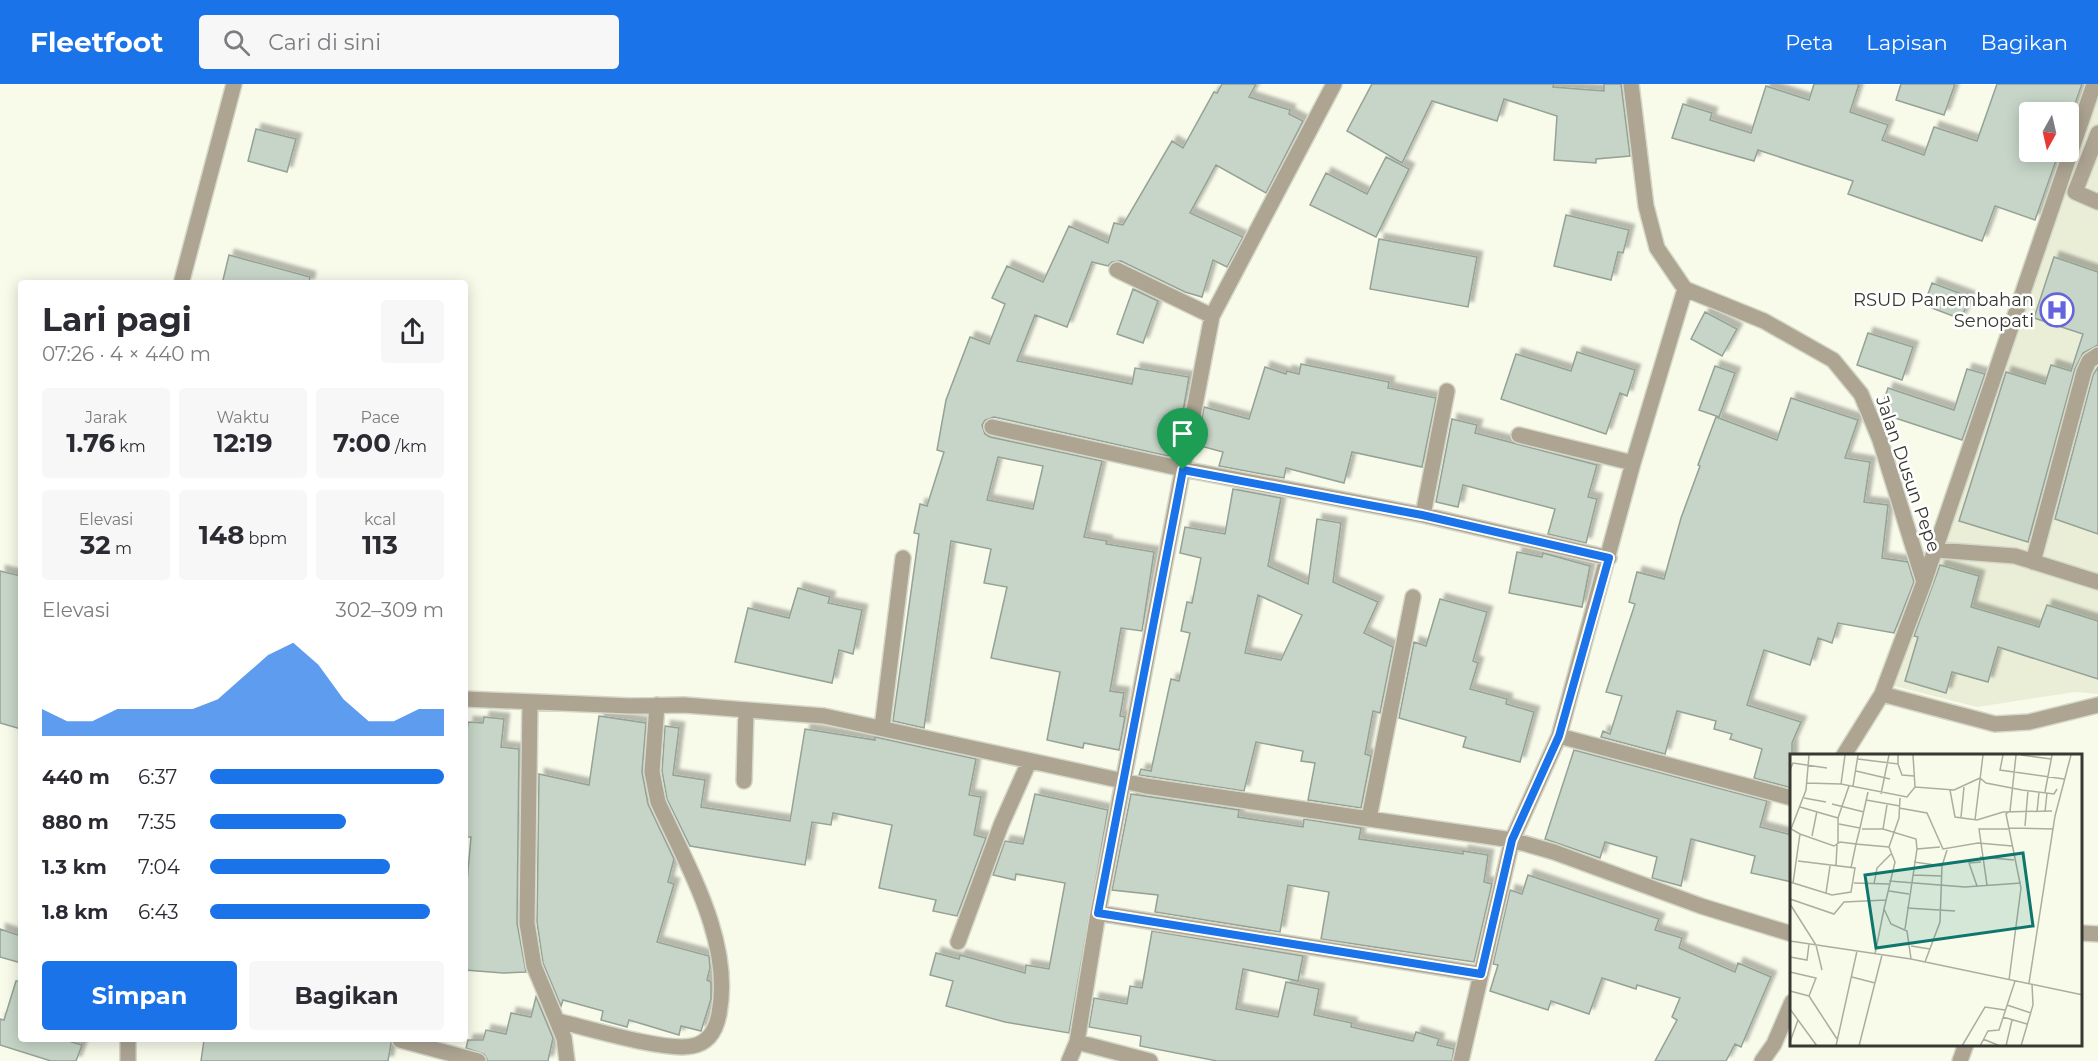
<!DOCTYPE html>
<html lang="id">
<meta charset="utf-8">
<style>
:root{--surface:#fff;--page:#f7f7f7;--text:#2b2b33;--muted:#7c7c81;--accent:#1a73e8}
body{margin:0;font-family:Montserrat,sans-serif;background:var(--page);color:var(--text);height:100vh;display:flex;flex-direction:column;font-size:22px;white-space:nowrap}
*{box-sizing:border-box;margin:0}
p{font-size:20px;color:var(--muted)}
.icon{flex:none;width:33px;height:33px;fill:none;stroke:currentColor;stroke-width:2;stroke-linecap:round;stroke-linejoin:round}
.map{position:relative;flex:1;overflow:hidden}
.drawer{position:absolute;left:18px;top:196px;width:450px;height:762px;display:flex;flex-direction:column;background:var(--surface);border-radius:6px;box-shadow:0 3px 15px #0003}
.drawer>*{flex:none}
.needle{width:39px;rotate:188deg}
.fabs{position:absolute;left:2019px;top:18px;display:grid;gap:12px}
.fabs a{display:grid;place-items:center;width:60px;height:60px;border-radius:6px;background:var(--surface);box-shadow:0 3px 15px #0003;font-size:30px}
.pin{position:absolute;display:grid;place-items:center;width:51px;height:51px;color:#fff;margin:-62px -26px;border-radius:50% 50% 50% 0;rotate:-45deg;box-shadow:0 0 6px #0007}
.pin .icon{rotate:45deg}
.round{display:grid;place-items:center;flex:none;width:63px;height:63px;border-radius:6px;background:var(--page)}
.summary{display:flex;align-items:center;justify-content:space-between;height:102px;padding:0 24px}
h1{font-size:33px;font-weight:700;line-height:45px}
.stats{display:grid;grid-template-columns:repeat(3,1fr);gap:9px;height:102px;padding:6px 24px}
.stats div{display:grid;align-content:center;border-radius:6px;background:var(--page);text-align:center}
.stats b{font-size:26px;font-weight:700}
.stats small{font-size:16px;font-weight:400}
.stats p{font-size:16px}
.chart{height:168px;padding:12px 24px}
.chart p{display:flex;justify-content:space-between}
.chart svg{width:100%;height:108px;margin-top:6px;fill:var(--accent);opacity:.7}
.action{display:flex;gap:12px;margin-top:auto;padding:12px 24px}
.action a{flex:1;height:69px;border-radius:6px;background:var(--accent);color:#fff;font-size:24px;font-weight:700;line-height:69px;text-align:center}
.action a+a{background:var(--page);color:var(--text)}
ul{padding:0 24px;list-style:none;font-size:20px}
li{display:grid;grid-template-columns:96px 72px 1fr;align-items:center;height:45px}
li i{height:15px;border-radius:8px;background:var(--accent)}
header{display:flex;align-items:center;gap:36px;box-sizing:border-box;height:84px;padding:0 30px;background:var(--accent);color:#fff}
header strong{font-size:28px}
nav{display:flex;gap:33px;margin-inline-start:auto;font-size:21px}
.search{width:420px;height:54px;background:var(--page);display:flex;align-items:center;gap:15px;box-sizing:border-box;padding:0 21px;border-radius:6px;color:var(--muted);font-size:22px}
.map>svg:first-child{display:block}
.built{fill:#eaeed7}
.building{fill:#c6d5c8;stroke:#95a296;stroke-width:1.5;fill-rule:evenodd;filter:url(#shadow)}
.lines{fill:none;stroke-linecap:round;stroke-linejoin:round}
.minor-casing{stroke:#d5d8c9;stroke-width:18}
.minor{stroke:#ada492;stroke-width:15}
.route-casing{stroke:#fff;stroke-width:12}
.route{stroke:#1a73e8;stroke-width:8}
.labels{text-anchor:middle;stroke-width:5;stroke-linejoin:round;paint-order:stroke}
.poi-label{font-size:18px;fill:#373831;stroke:#fff;text-anchor:end}
.street-label{font-size:18px;fill:#373831;stroke:#fff}
.inset-road{fill:none;stroke:#abada0;stroke-width:1.5}
.view{fill:#0f766e;fill-opacity:0.15;stroke:#0f766e;stroke-width:3}
.inset-edge{fill:none;stroke:#373831;stroke-width:3}
</style>
<header>
<strong>Fleetfoot</strong>
<div class="search"><svg class="icon" aria-label="search" viewBox="0 0 24 24"><circle cx="10" cy="10" r="6"/><path d="M15 15l6 6"/></svg>Cari di sini</div>
<nav><a>Peta</a><a>Lapisan</a><a>Bagikan</a></nav>
</header>
<div class="map">
<svg width="2098" height="977" viewBox="0 0 2098 977">
<defs>
<filter id="shadow"><feDropShadow dx="5.5" dy="-5.5" stdDeviation="1.5" flood-color="#0004"/></filter>
</defs>
<rect width="100%" height="100%" fill="#f8fbea"/>
<path class="built" d="M2098 4V610L2075 608 1977 623 1883 599Z"/>
<path class="building" d="M1222 0H1256L1249 13 1290 26 1289 30 1303 37 1266 109 1216 81 1190 129 1243 153 1227 183 1213 176 1202 213 1185 208 1121 177 1112 178 1108 182 1092 178 1067 243 1035 231 1017 277 1132 300 1135 284 1189 293 1178 356 1171 354 1168 372 994 333 985 336 982 341 985 350 990 353 1102 377 1084 453 1107 457 1106 460 1154 468 1142 547 1121 544 1110 607 1124 609 1120 632 1125 633 1119 666 1084 659 1083 664 1047 656 1060 588 991 574 1007 503 984 499 991 465 951 457 924 644 893 637 919 450 914 449 920 420 927 422 944 368 937 366 946 316 970 253 989 260 1005 220 992 214 1007 182 1043 198 1069 142 1108 159 1114 139 1123 141 1172 57 1183 64 1214 8 1217 9ZM998 373 1043 382 1033 425 987 416Z
M1372 0H1554L1553 3 1604 7V0H1621L1630 72 1596 75V79L1554 76 1557 32 1504 15 1497 37 1432 17 1402 79 1347 47Z
M1814 0H1859L1850 28 1888 41 1882 56 1924 71 1934 43 1977 57 1997 0H2082L2072 28H2030V68H2059L2035 136 1995 122 1982 157 1848 110 1853 97 1758 66 1754 77 1672 54 1683 20 1712 29 1710 36 1751 49 1766 2 1809 16Z
M1901 0H1955L1944 31 1896 16Z
M256 45 296 55 287 88 248 77Z
M1386 73 1409 85 1376 153 1310 121 1326 89 1367 110Z
M1566 131 1629 146 1623 169 1618 168 1611 196 1554 182Z
M1379 155 1477 173 1468 223 1370 205Z
M229 171 310 193 309 200H222Z
M2054 173 2098 188V261L2083 269 2075 285 2028 458 1959 437 2006 288 2045 300 2051 281 2071 287 2083 250 2034 234Z
M1932 199 1970 213 1961 235 1924 221Z
M1133 205 1158 217 1143 259 1117 250Z
M1705 228 1737 245 1722 272 1691 255Z
M1868 249 1913 263 1902 296 1857 281Z
M1577 268 1635 286 1627 312 1620 309 1606 350 1501 315 1516 270 1571 287Z
M1301 280 1389 298 1388 304 1436 314 1422 383 1352 368 1344 399 1286 384 1284 394 1219 382 1223 368 1197 361 1204 323 1249 335 1265 283 1286 290 1287 287 1299 290Z
M1715 282 1735 289 1719 333 1699 326Z
M2098 283V450L2055 435 2093 291Z
M1967 285 1985 290 1962 356 1880 329 1888 304 1954 326Z
M1791 314 1858 336 1845 374 1870 378 1864 418 1888 421 1882 474 1908 478 1914 498 1894 549 1838 539 1832 559 1818 554 1810 581 1764 566 1747 621 1801 638 1792 659V704L1754 694 1762 665 1730 655 1732 650 1714 645 1716 637 1677 627 1665 670 1601 653 1603 647 1610 650 1622 612 1606 608 1635 520 1629 518 1637 488 1664 495 1681 434 1700 382 1698 381 1716 333 1777 356Z
M1452 335 1477 341 1475 349 1597 381 1588 413 1597 415 1586 459 1548 450 1555 425 1463 401 1458 423 1436 418Z
M1233 405 1281 414 1268 482 1308 500 1317 435 1341 439 1333 498 1378 518 1364 549 1393 563 1380 629 1373 627 1365 670 1371 672 1361 724 1308 716 1315 679 1301 677 1303 667 1256 658 1244 707 1139 691 1141 685 1151 687 1171 595 1179 597 1190 549 1181 547 1187 518 1192 519 1201 474 1180 469 1185 443 1225 450ZM1258 511 1302 531 1281 576 1245 569Z
M1517 468 1542 473 1543 469 1590 482 1582 523 1509 509Z
M1940 481 1979 492 1971 523 2039 543 2047 521 2098 537V595L1998 563 1988 598 1952 588 1946 609 1905 597 1918 553 1914 552Z
M0 487 21 492V645L0 639Z
M798 504 830 513 828 519 862 526 853 570 839 566 832 599 735 578 748 524 789 534Z
M1440 515 1487 528 1473 577 1478 579 1470 605 1507 615 1506 620 1534 628 1520 678 1463 663 1466 653 1399 634 1414 558 1426 562Z
M599 632 646 639 642 688 648 720 674 775 668 798 674 800 657 858 709 872 710 884 707 896 711 898V915L701 947 681 942 679 951 629 936 627 943 601 936 603 927 563 916 561 922 543 879 537 838 539 690 589 701Z
M484 633 504 635 501 663 519 665 517 839 526 888 503 889 465 886V820L471 753H465V671L468 638 483 639Z
M665 642 679 644 673 691 705 696 701 723 790 737 805 645 875 656V653L976 675 969 711 981 713 974 751 986 754 957 832 933 827 936 816 879 804 892 741 833 729 831 741 812 738 805 781 690 762 667 715 662 687Z
M1574 666 1767 717 1760 743 1792 751V798L1751 789 1755 772 1691 755 1681 802 1652 794 1657 773 1605 758 1600 774 1545 755Z
M1035 710 1108 726 1069 949 1005 938 946 922 953 897 930 891 936 869 959 875 960 871 1025 889 1026 881 1049 885 1065 799 1016 790 1015 796 993 791 1005 757 1023 760Z
M1131 710 1239 726 1238 733 1303 743 1304 735 1361 744 1359 755 1463 770V767L1488 771 1484 798 1492 800 1474 878 1321 855 1329 808 1288 801 1280 848 1155 828 1158 811 1112 806Z
M1528 791 1659 835 1655 846 1682 854 1679 864 1735 888 1738 879 1771 893 1741 963 1735 960 1726 977H1655L1677 936 1672 933 1680 914 1637 901 1636 905 1602 894 1589 930 1551 917 1548 926 1490 907 1498 881 1493 880 1510 806 1522 810Z
M0 845 21 852V879L0 873Z
M1152 847 1303 872 1298 897 1243 885 1236 925 1278 933 1286 898 1319 905 1314 931 1352 939 1351 943 1413 957 1416 948 1439 955 1437 961 1454 965 1452 977H1217L1140 962 1141 952 1089 943 1094 914 1127 920 1130 902 1142 904Z
M16 897H21V956H65L82 961 76 977H51L0 961V935L4 936Z
M536 913 553 954 548 977H488L484 970 466 964 468 956H483L486 946 506 950 511 929 531 933Z
M204 956H391V960L388 977H201Z"/>
<g class="lines">
<defs>
<path id="minor" d="M1631 0 1646 122 1657 164 1685 205 1764 237 1833 276 1861 310 1880 356 1924 498 1882 610 1844 671
M2098 49 2075 108 2098 118
M1117 186 1212 232
M181 200 234 0
M992 343 1183 385 1423 431 1609 474
M1519 351 1633 379
M1423 431 1447 307
M1937 466 2015 472 2098 498
M2033 478 2084 288 2089 277 2098 271
M1924 498 2094 0
M1882 610 1995 640 2029 638 2098 621
M465 615 630 622 684 621 824 632 1146 702 1512 756 1554 768 1701 822 1792 850
M530 618 527 839 534 882 564 954 567 977
M882 644 903 474
M1559 652 1792 714
M744 697 746 626
M1369 734 1413 513
M1098 829 1481 890
M2082 849 2098 850
M958 858 1001 741 1029 678
M558 937C588 944 666 968 692 962 709 959 716 946 719 930 733 857 687 782 658 718L652 688 657 621
M400 956 478 977
M1077 958 1150 977
M128 977V956
M1069 977 1077 958 1098 829 1212 232 1334 0
M1461 977 1512 756 1559 652 1633 379 1685 205
M1762 977 1774 960 1792 918
M1960 977 1966 960"/>
</defs>
<use href="#minor" class="minor-casing"/>
<use href="#minor" class="minor"/>
</g>
<g class="lines">
<defs>
<path id="route" d="M1183 386 1422 431 1609 474 1559 652 1512 756 1481 890 1098 829Z"/>
</defs>
<use href="#route" class="route-casing"/>
<use href="#route" class="route"/>
</g>
<defs>
<symbol id="hospital-ring" viewBox="-11 -11 22 22"><circle r="9.5" fill="#fff" stroke="#6564dd" stroke-width="1.5"/><path d="M-5-5h3v3.5h4V-5h3V5h-3V1.5h-4V5h-3Z" fill="#6564dd"/></symbol>
</defs>
<g fill-rule="evenodd">
<use href="#hospital-ring" x="2038" y="207" width="38" height="38"/>
</g>
<g class="labels">
<g class="poi-label">
<text x="2034" y="222">RSUD Panembahan<tspan x="2034" dy="21">Senopati</tspan></text>
</g>
<g class="street-label">
<text transform="translate(1908 390) rotate(71)" y="6">Jalan Dusun Pepe</text>
</g>
</g>
<g transform="translate(1790 670)">
<rect width="292" height="292" fill="#f8fbea"/>
<path class="inset-road" d="M213 1 210 16 274 25M231 1 261 5M68 5 108 10V1M108 10 112 21 124 22M0 16 3 9 37 14M66 17 100 25M190 24 196 29 232 36 264 40 267 35M16 29 51 30 117 43 125 33 123 1M51 30 55 1M63 32 68 1M125 33 164 36 190 24M160 36 165 63 187 66 213 58 262 57M255 38 262 1M91 40 99 1M14 44 36 48M110 44 109 64 99 93 105 108 94 155 101 170 117 177 121 205M76 46 110 52M42 50 74 58M10 53 48 64M109 54 137 59 153 95 188 89 222 92M247 58 249 38M255 58 257 39M171 63 174 33M185 66 193 1M49 70 70 74 66 90 99 93M235 72 238 36M70 74 78 38M218 74 263 75M72 75H93L126 85 127 95M93 75 97 51M10 80 1 75 16 36 19 1M22 82 27 57M48 89V64L59 32M190 103 224 106M124 108 152 112M46 112 47 91M123 121 152 122M99 127 175 133 231 129M0 128 42 141 61 138 65 114 8 107M3 129 10 80 44 92 50 88 66 90 61 114M64 129 99 130M84 130 87 114 101 100M197 131 189 75H218M187 132 179 109 191 108M99 137 119 140M36 139 40 112M0 145 44 160 54 148 96 146M0 150 26 191 32 216M117 154 165 157M115 175 127 95 150 93M0 187 121 205 293 241M121 192 140 195M85 200 94 155M0 203 17 206 19 190M135 208 150 168 152 112 157 96M0 218 26 224 19 242M62 223 85 229M219 226 231 134 216 60 220 57 226 1M239 229 265 62 281 1M0 237 19 242M19 242 47 285M217 251 241 259M0 255 27 292M213 263 237 270M193 285 210 292M0 288 8 266M46 292 67 197M69 292 92 201M172 292 195 253 215 256M190 292 198 277 209 276 225 227M216 292 222 266M231 292 243 251 242 230"/>
<path class="view" d="M233 99 243 172 86 194 75 121Z"/>
<rect width="292" height="292" class="inset-edge"/>
</g>
</svg>
<div class="fabs">
<a><svg class="needle" viewBox="-14 -14 28 28"><path d="M0-13l5 13h-10z" fill="#e53935"/><path d="M0 13l5-13h-10z" fill="#7c7c81"/></svg></a>
</div>
<div class="pin" style="left:1183px;top:386px;background:#1e9e55"><svg class="icon" aria-label="arrive" viewBox="0 0 24 24"><path d="M6 21V4h12l-3 4 3 4H6"/></svg></div>
<section class="drawer">
<div class="summary"><div><h1>Lari pagi</h1><p>07:26 · 4 × 440 m</p></div><a class="round"><svg class="icon" aria-label="share" viewBox="0 0 24 24"><path d="M12 15V3M7 8l5-5 5 5M5 13v7h14v-7"/></svg></a></div>
<div class="stats">
<div><p>Jarak</p><b>1.76<small> km</small></b></div>
<div><p>Waktu</p><b>12:19</b></div>
<div><p>Pace</p><b>7:00<small> /km</small></b></div>
</div>
<div class="stats">
<div><p>Elevasi</p><b>32<small> m</small></b></div>
<div><b>148<small> bpm</small></b></div>
<div><p>kcal</p><b>113</b></div>
</div>
<div class="chart"><p><span>Elevasi</span>302–309 m</p>
<svg viewBox="0 0 160 44" preserveAspectRatio="none"><path d="M0 44V33L10 38L20 38L30 33L40 33L50 33L60 33L70 29L80 20L90 11L100 6L110 15L120 29L130 38L140 38L150 33L160 33V44z"/></svg>
</div>
<ul>
<li><b>440 m</b>6:37<i style="width:100%"></i></li>
<li><b>880 m</b>7:35<i style="width:58%"></i></li>
<li><b>1.3 km</b>7:04<i style="width:77%"></i></li>
<li><b>1.8 km</b>6:43<i style="width:94%"></i></li>
</ul>
<div class="action"><a>Simpan</a><a>Bagikan</a></div>
</section>
</div>
